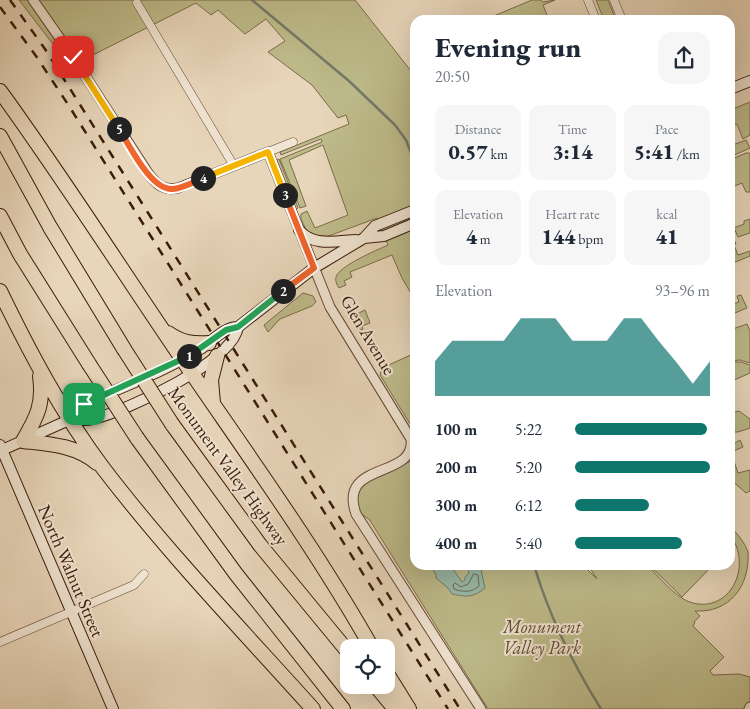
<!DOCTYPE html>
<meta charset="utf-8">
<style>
:root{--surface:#fff;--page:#f6f6f7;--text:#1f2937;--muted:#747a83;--accent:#0f766e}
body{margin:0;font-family:"EB Garamond",serif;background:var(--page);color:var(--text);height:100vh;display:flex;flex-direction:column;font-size:19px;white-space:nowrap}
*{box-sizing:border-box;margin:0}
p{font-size:16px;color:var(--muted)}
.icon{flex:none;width:28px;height:28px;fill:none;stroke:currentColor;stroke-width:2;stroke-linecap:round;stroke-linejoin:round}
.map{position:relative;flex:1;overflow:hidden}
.side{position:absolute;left:410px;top:15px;width:325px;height:555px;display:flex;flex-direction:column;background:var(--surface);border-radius:15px;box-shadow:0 5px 20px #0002}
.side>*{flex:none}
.tools{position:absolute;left:340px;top:639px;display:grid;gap:10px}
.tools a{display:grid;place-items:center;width:55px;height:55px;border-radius:10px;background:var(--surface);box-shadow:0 5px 20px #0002;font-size:25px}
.pin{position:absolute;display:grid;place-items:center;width:42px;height:42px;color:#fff;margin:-21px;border-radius:10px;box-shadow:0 2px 8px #0006}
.km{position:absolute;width:25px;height:25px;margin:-12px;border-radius:50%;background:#222;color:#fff;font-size:14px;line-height:25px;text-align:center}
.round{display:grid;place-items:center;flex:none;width:52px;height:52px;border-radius:15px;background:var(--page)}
.head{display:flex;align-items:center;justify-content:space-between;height:85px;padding:0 25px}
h1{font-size:28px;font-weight:800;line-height:38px}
.metrics{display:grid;grid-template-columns:repeat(3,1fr);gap:8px;height:85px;padding:5px 25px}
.metrics div{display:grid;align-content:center;border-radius:12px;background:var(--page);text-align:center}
.metrics b{font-size:21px;font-weight:800}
.metrics small{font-size:14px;font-weight:400}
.metrics p{font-size:14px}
.chart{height:140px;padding:10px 25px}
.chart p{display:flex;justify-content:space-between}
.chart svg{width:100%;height:90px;margin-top:5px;fill:var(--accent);opacity:.7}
ul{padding:0 25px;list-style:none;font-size:16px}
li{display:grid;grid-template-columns:80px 60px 1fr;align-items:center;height:38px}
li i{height:12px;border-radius:6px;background:var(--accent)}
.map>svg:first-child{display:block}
.green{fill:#bebb8a;stroke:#7c6b4a}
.water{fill:#98baaa;stroke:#737a6a}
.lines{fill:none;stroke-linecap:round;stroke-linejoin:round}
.shore{stroke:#6a6a5a;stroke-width:1}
.stream{stroke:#737a6a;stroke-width:2.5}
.minor-casing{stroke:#664a36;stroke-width:9}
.tertiary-casing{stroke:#664a36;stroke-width:11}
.secondary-casing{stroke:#3b1b0a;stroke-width:12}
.motorway-casing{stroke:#3b1b0a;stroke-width:16}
.minor{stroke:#f0e4d2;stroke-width:8}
.tertiary{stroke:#f0e4d2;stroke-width:9}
.secondary{stroke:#f0e4d2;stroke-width:10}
.motorway{stroke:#e8d6ba;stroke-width:14}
.rail{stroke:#3b1b0a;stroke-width:2.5;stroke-dasharray:9 9;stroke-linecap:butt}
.motorway-bridge-casing{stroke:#3b1b0a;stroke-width:16;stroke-linecap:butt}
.motorway-bridge{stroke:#e8d6ba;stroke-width:14}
.split-1-casing{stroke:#fff;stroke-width:10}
.split-2-casing{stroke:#fff;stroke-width:10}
.split-3-casing{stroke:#fff;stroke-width:10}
.split-4-casing{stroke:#fff;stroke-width:10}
.split-5-casing{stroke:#fff;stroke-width:10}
.split-6-casing{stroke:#fff;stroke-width:10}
.split-1{stroke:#22a559;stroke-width:6}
.split-2{stroke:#22a559;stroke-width:6}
.split-3{stroke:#f0652b;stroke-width:6}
.split-4{stroke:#f5b400;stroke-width:6}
.split-5{stroke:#f0652b;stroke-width:6}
.split-6{stroke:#f5b400;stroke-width:6}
.labels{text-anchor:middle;stroke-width:4;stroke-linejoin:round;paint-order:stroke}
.street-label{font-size:18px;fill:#3b1b0a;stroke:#f0e4d2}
.park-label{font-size:18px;font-style:italic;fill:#624b30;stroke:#f0e4d2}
</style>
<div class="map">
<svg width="750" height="709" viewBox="0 0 750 709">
<rect width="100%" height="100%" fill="#e8d6ba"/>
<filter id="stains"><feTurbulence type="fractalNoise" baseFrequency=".004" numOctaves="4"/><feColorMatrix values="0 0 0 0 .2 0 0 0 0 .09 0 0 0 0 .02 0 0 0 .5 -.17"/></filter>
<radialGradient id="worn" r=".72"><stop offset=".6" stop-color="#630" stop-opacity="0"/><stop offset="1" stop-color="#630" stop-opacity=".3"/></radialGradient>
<path class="green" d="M19 0H355L415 76V300L402 278 392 255 350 272 352 277 344 281 346 285 339 288C337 285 335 281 336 277 339 266 377 250 388 245L377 218 326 237 308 234 301 219V214L307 211 315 228 348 215 323 145 289 160 306 206 300 208 280 159 322 142 321 139 281 155 280 152 349 124 346 115 338 118 312 85 268 52 285 41 266 19 245 34 218 10 211 15 196 3 81 61 73 45 59 52Z
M532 0H541L543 2 555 0 543 5 549 20H489V18Z
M596 0H608L616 20H604Z
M750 102V135L743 139 737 124 734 125 733 122 730 123V110Z
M746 140 750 148 730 157V146Z
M746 153H750V192H746L742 183 730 188V160Z
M279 159 298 208 295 210 277 160Z
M750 219V233L738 237 734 228 744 224V221Z
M733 237 736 244 734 245 738 255 750 251V256L733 263 730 256V238Z
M303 293 313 296 316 302 312 306 280 319 268 332 264 325Z
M741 295 747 308 730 315V305L739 302 737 296Z
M365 310 370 323 362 326 363 329 358 331 351 317Z
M747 324 750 331V363L740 360 730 361V330Z
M415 353V432L380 375 382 368Z
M731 362H741L750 365V373L732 381 730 376Z
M739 411 750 419V428L738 432H730V413Z
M740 440 743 447 731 452 738 473 750 470V491L746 493 730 479V446Z
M415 458V565H583L597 579 588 565H625L630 570 635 565H647C658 576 674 595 687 601 724 616 750 576 735 543L730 548V539L734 541 730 537V526C737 534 744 541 748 552 750 587 729 613 695 611L700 616 694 622 695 623 693 626 724 657 710 671 713 675 739 674 750 677V709H488L369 519C361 515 357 509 357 500 359 477 391 470 409 462Z
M649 565H713L682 597Z"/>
<path class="water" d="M430 565H450V568L453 569 462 582 465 580V577L469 573 468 570 463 565H480L485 588C473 598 466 597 452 594L448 588 436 578V575Z"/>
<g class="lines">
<path class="shore" d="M474 574 478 575 479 586C472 593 462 592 454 589L453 585 455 583 461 587 468 584Z"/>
<path class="stream" d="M252 0 349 81 395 125 406 140 415 163
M534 565C549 616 573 664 601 709"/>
<defs>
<path id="minor" d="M588 0 596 20
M614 0 622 20
M137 3 234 166
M268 152 293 142
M0 642 134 585 144 574"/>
<path id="tertiary" d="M33 0 73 57 148 173C156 184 163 191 178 188L268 152 330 307 411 439C416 480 337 460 356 514L481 709
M749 709 750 707"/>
<path id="secondary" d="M730 89 750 81
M299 230C313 247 336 241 356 240
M364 238 384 236 415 223
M71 419 76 411 84 404C122 387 163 372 199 350 212 342 223 327 238 327L314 268 364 238 375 226 415 210
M0 445 113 709
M0 451 71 419C78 420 86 421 93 419 126 411 233 362 238 327"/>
<path id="motorway" d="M0 91C66 182 126 277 189 369 252 461 317 551 372 648
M0 136 50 227 124 349
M0 216 20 254 89 364
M0 291C30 353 62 413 103 468 168 553 242 630 313 709
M168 333C182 343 193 344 209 343
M40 376C44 404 37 417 23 441 49 444 75 445 97 463
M213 403 211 380 217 356
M172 424 260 545 349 653
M137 438 236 574 343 709
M386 672 409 709
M375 685 395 709"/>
</defs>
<use href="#minor" class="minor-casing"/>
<use href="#tertiary" class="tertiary-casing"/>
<use href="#secondary" class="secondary-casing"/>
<use href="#motorway" class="motorway-casing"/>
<use href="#minor" class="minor"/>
<use href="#tertiary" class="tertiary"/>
<use href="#secondary" class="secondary"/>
<use href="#motorway" class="motorway"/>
<path class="rail" d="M10 0 45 49 460 709
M0 7 36 56 69 106 448 709"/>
<defs>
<path id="motorway-bridge" d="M124 349 172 424
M89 364 137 438"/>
</defs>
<use href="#motorway-bridge" class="motorway-bridge-casing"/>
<use href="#motorway-bridge" class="motorway-bridge"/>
</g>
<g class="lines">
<defs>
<path id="split-1" d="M84 404 189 356"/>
<path id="split-2" d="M189 356 226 330 238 327 283 291"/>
<path id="split-3" d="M283 291 314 268 285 195"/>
<path id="split-4" d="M203 178 268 152 285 195"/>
<path id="split-5" d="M119 129C130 146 151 191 173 189 183 188 194 182 203 178"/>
<path id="split-6" d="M73 57 119 129"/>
</defs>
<use href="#split-1" class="split-1-casing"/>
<use href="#split-2" class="split-2-casing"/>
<use href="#split-3" class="split-3-casing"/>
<use href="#split-4" class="split-4-casing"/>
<use href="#split-5" class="split-5-casing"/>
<use href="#split-6" class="split-6-casing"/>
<use href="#split-1" class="split-1"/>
<use href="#split-2" class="split-2"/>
<use href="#split-3" class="split-3"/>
<use href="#split-4" class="split-4"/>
<use href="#split-5" class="split-5"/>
<use href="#split-6" class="split-6"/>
</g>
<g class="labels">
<g class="street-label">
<text transform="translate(368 335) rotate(59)" y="6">Glen Avenue</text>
<text transform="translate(228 466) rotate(54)" y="6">Monument Valley Highway</text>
<text transform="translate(71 571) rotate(67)" y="6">North Walnut Street</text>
</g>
<g class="park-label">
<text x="542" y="633">Monument<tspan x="542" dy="21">Valley Park</tspan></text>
</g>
</g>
<rect width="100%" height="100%" filter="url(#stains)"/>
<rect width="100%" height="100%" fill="url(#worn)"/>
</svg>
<div class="tools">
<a><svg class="icon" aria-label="locate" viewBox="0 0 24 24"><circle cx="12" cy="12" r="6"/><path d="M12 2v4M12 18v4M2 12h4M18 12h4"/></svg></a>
</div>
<div class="pin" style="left:84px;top:404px;background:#1e9e55"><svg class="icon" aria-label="arrive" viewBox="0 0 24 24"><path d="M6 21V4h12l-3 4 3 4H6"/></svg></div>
<div class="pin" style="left:73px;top:57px;background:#d93025"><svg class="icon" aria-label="check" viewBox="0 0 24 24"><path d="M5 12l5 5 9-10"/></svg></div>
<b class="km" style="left:189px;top:356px">1</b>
<b class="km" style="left:283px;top:291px">2</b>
<b class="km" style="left:285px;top:195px">3</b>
<b class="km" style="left:203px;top:178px">4</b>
<b class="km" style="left:119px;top:129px">5</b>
<section class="side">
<div class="head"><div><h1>Evening run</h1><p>20:50</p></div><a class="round"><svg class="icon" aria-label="share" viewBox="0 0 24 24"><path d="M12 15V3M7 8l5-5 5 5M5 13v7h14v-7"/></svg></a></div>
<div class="metrics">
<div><p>Distance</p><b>0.57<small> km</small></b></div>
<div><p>Time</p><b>3:14</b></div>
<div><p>Pace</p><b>5:41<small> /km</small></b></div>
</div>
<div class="metrics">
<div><p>Elevation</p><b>4<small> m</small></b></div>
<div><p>Heart rate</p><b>144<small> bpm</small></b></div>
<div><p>kcal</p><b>41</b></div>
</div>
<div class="chart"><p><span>Elevation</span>93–96 m</p>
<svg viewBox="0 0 160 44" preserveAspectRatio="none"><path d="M0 44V27L10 17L20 17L30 17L40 17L50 6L60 6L70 6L80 17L90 17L100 17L110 6L120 6L130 17L140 27L150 38L160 27V44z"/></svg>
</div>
<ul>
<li><b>100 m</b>5:22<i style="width:98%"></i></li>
<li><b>200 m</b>5:20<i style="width:100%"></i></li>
<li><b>300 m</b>6:12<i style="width:55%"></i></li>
<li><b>400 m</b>5:40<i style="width:79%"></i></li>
</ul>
</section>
</div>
